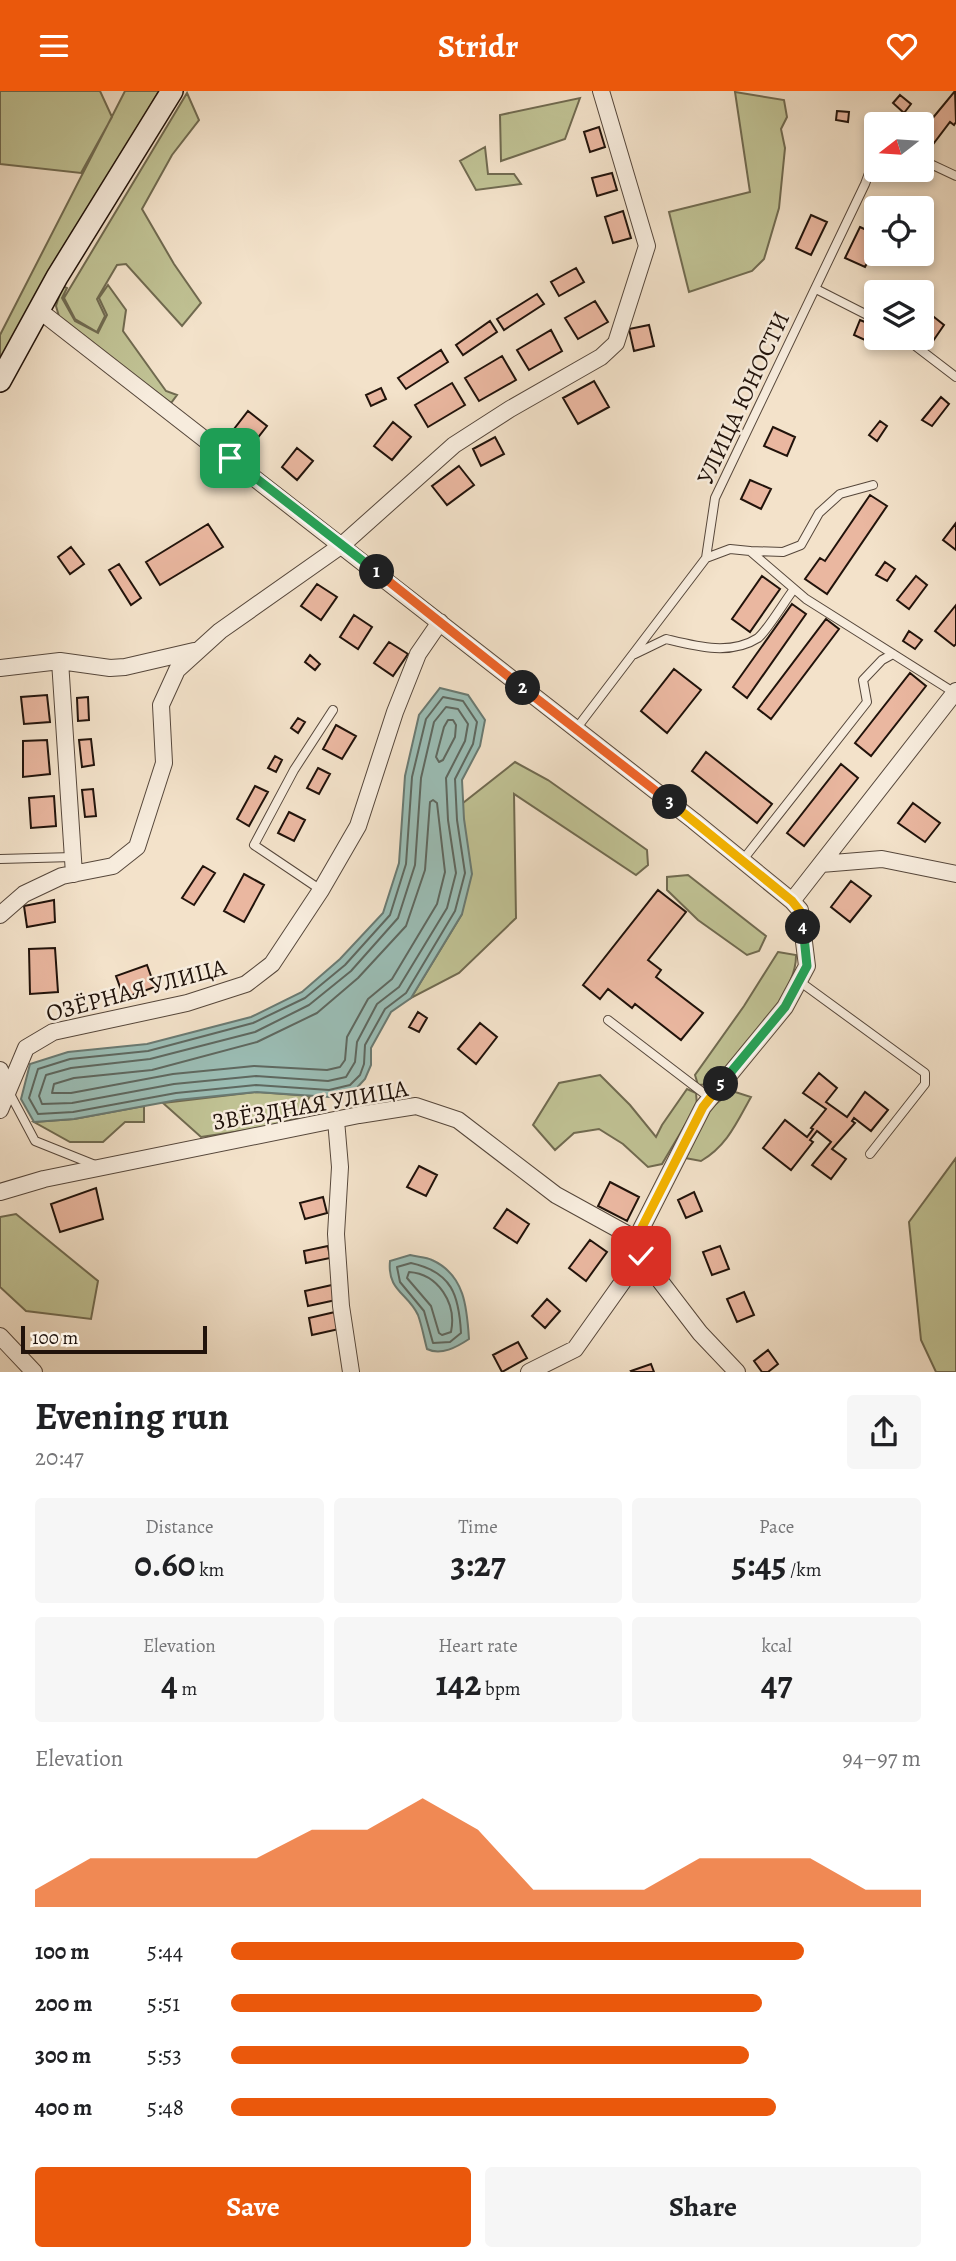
<!DOCTYPE html>
<meta charset="utf-8">
<style>
:root{--surface:#fff;--page:#f6f6f6;--text:#202124;--muted:#757577;--accent:#ea580c}
body{margin:0;font-family:Alegreya,serif;background:var(--page);color:var(--text);height:100vh;display:flex;flex-direction:column;font-size:26px;white-space:nowrap}
*{box-sizing:border-box;margin:0}
p{font-size:23px;color:var(--muted)}
.icon{flex:none;width:38px;height:38px;fill:none;stroke:currentColor;stroke-width:2;stroke-linecap:round;stroke-linejoin:round}
.map{position:relative;height:1281px;overflow:hidden}
.details{display:flex;flex-direction:column;background:var(--surface);flex:1}
.details>*{flex:none}
.needle{width:46px;rotate:253deg}
.buttons{position:absolute;left:864px;top:21px;display:grid;gap:14px}
.buttons a{display:grid;place-items:center;width:70px;height:70px;border-radius:7px;background:var(--surface);box-shadow:0 4px 10px #0003;font-size:35px}
.scale{position:absolute;left:21px;bottom:18px;width:186px;box-sizing:border-box;padding-left:7px;border:4px solid #21130b;border-top:0;font-size:19px;line-height:24px;white-space:nowrap;color:#21130b;-webkit-text-stroke:5px #f7ecdd;paint-order:stroke}
.pin{position:absolute;display:grid;place-items:center;width:60px;height:60px;color:#fff;margin:-30px;border-radius:14px;box-shadow:0 4px 10px #0006}
.km{position:absolute;width:35px;height:35px;margin:-18px;border-radius:50%;background:#222;color:#fff;font-size:19px;line-height:35px;text-align:center}
.round{display:grid;place-items:center;flex:none;width:74px;height:74px;border-radius:7px;background:var(--page)}
.summary{display:flex;align-items:center;justify-content:space-between;height:119px;padding:0 35px}
h1{font-size:38px;font-weight:600;line-height:52px}
.stats{display:grid;grid-template-columns:repeat(3,1fr);gap:10px;height:119px;padding:7px 35px}
.stats div{display:grid;align-content:center;border-radius:7px;background:var(--page);text-align:center}
.stats b{font-size:35px;font-weight:600}
.stats small{font-size:19px;font-weight:400}
.stats p{font-size:19px}
.chart{height:196px;padding:14px 35px}
.chart p{display:flex;justify-content:space-between}
.chart svg{width:100%;height:126px;margin-top:7px;fill:var(--accent);opacity:.7}
.cta{display:flex;gap:14px;margin-top:auto;padding:14px 35px}
.cta a{flex:1;height:80px;border-radius:7px;background:var(--accent);color:#fff;font-size:28px;font-weight:600;line-height:80px;text-align:center}
.cta a+a{background:var(--page);color:var(--text)}
ul{padding:0 35px;list-style:none;font-size:23px}
li{display:grid;grid-template-columns:112px 84px 1fr;align-items:center;height:52px}
li i{height:18px;border-radius:9px;background:var(--accent)}
header{display:flex;justify-content:space-between;align-items:center;height:91px;padding:0 35px;background:var(--accent);color:#fff;font-size:32px;font-weight:600}
.map>svg:first-child{display:block}
.green{fill:#c0c294;stroke:#706a50;stroke-width:2}
.water{fill:#9bbeb6;stroke:#6a7a72;stroke-width:2}
.lines{fill:none;stroke-linecap:round;stroke-linejoin:round}
.shore{stroke:#5e6860;stroke-width:2}
.building{fill:#eab7a0;stroke:#21130b;stroke-width:2}
.service-casing{stroke:#56473b;stroke-width:10}
.minor-casing{stroke:#56473b;stroke-width:18}
.secondary-casing{stroke:#21130b;stroke-width:24}
.service{stroke:#f7ecdd;stroke-width:8}
.minor{stroke:#f7ecdd;stroke-width:16}
.secondary{stroke:#f7ecdd;stroke-width:21}
.split-1-casing{stroke:#fff;stroke-width:14}
.split-2-casing{stroke:#fff;stroke-width:14}
.split-3-casing{stroke:#fff;stroke-width:14}
.split-4-casing{stroke:#fff;stroke-width:14}
.split-5-casing{stroke:#fff;stroke-width:14}
.split-6-casing{stroke:#fff;stroke-width:14}
.split-1{stroke:#22a559;stroke-width:9}
.split-2{stroke:#f0652b;stroke-width:9}
.split-3{stroke:#f0652b;stroke-width:9}
.split-4{stroke:#f5b400;stroke-width:9}
.split-5{stroke:#22a559;stroke-width:9}
.split-6{stroke:#f5b400;stroke-width:9}
.labels{text-anchor:middle;stroke-width:5;stroke-linejoin:round;paint-order:stroke}
.street-label{font-size:24px;fill:#21130b;stroke:#f7ecdd}
</style>
<header><svg class="icon" aria-label="menu" viewBox="0 0 24 24"><path d="M4 6h16M4 12h16M4 18h16"/></svg>Stridr<svg class="icon" aria-label="heart" viewBox="0 0 24 24"><path d="M12 20l-8-8c-3-5 5-10 8-4 3-6 11-1 8 4z"/></svg></header>
<div class="map">
<svg width="956" height="1281" viewBox="0 0 956 1281">
<rect width="100%" height="100%" fill="#f3e2ca"/>
<filter id="stains"><feTurbulence type="fractalNoise" baseFrequency=".00286" numOctaves="4"/><feColorMatrix values="0 0 0 0 .2 0 0 0 0 .09 0 0 0 0 .02 0 0 0 .5 -.17"/></filter>
<radialGradient id="worn" r=".72"><stop offset=".6" stop-color="#630" stop-opacity="0"/><stop offset="1" stop-color="#630" stop-opacity=".3"/></radialGradient>
<path class="green" d="M0 0H100L112 26 81 82 0 73Z
M125 0H159L0 273V244Z
M735 1 784 9 787 26 781 38 785 57 779 117 764 168 752 180 689 201 669 121 750 101Z
M187 2 199 29 172 64 142 118 174 173 201 212 182 235 126 173 117 174 97 208 105 225 97 241 75 228 64 207Z
M580 7 565 48 501 70 500 24Z
M485 56 488 83H514L521 93 476 99 460 70Z
M108 194 126 219 123 240 166 300 177 304 171 312 60 229 56 215 62 195 67 197 62 207 75 230 98 242 107 224 99 207Z
M515 671 548 689 647 759 648 774 636 784 514 703 516 827 459 882 411 907 462 823 463 712Z
M688 784 766 845 759 860 747 864 698 829 667 799V786Z
M778 861 796 864C797 905 739 962 713 993L698 994 695 984 744 915Z
M600 984 630 1014 656 1046 662 1034 687 998 696 1002 697 1014 662 1073 648 1076 623 1053 599 1038 574 1042 555 1059 533 1034 559 992Z
M732 1000 751 1006C737 1031 727 1055 701 1070L685 1067 711 1017Z
M257 1001 310 1005 298 1027 262 1037 201 1046 163 1012Z
M144 1015V1031H125L103 1051H70L34 1031 74 1028Z
M956 1067V1281H936L921 1249 909 1131Z
M16 1123 98 1190 91 1228 26 1220 0 1196V1126Z"/>
<path class="water" d="M440 597 468 604 485 629 480 655 462 689 464 728 472 783 462 823 411 907 391 921 371 957V974L365 988 353 1001 330 1006 257 1001 177 1009 74 1028 34 1031 21 1008 30 973 68 961 147 953 251 926 302 901 340 868 383 822 399 772 405 685 419 624Z
M410 1164C417 1166 426 1166 432 1169 465 1184 467 1217 469 1248 457 1256 441 1265 427 1258 424 1247 422 1235 418 1224 408 1202 387 1200 390 1170Z"/>
<g class="lines">
<path class="shore" d="M443 606 463 610 477 631 473 653 455 688 457 729 465 782 455 820 406 902 385 918 365 954 364 973 360 984 350 994 329 999 256 994 176 1002 73 1021 38 1023 29 1007 38 978 70 968 148 960 253 932 305 907 345 874 390 824 406 773 412 686 426 628Z
M446 616 458 618 468 633 465 650 446 687 448 729 456 782 447 817 399 896 377 913 357 951 355 971 346 986 328 990 256 985 174 993 72 1012 42 1013 39 1005 46 984 71 977 150 968 255 941 309 914 351 880 398 827 415 774 421 687 434 631Z
M448 629H453L456 634 455 646 443 669 439 671 436 666 444 636Z
M433 709 437 712 445 781 437 813 392 888 368 908 347 946 345 969 340 976 327 979 254 975 173 983 71 1002H52L54 993 74 987 152 979 257 951 317 922 358 887 406 835 425 779 430 711Z
M411 1172C452 1181 459 1204 461 1242L450 1251 433 1252 424 1220 400 1191 397 1176Z
M409 1181C438 1183 457 1212 451 1241L442 1244 439 1242 431 1215 407 1187Z"/>
</g>
<path class="building" d="M955 0 956 31 954 34 950 31 934 52 922 40Z
M900 4 911 13 904 22 893 12Z
M837 20 849 21 848 31 836 29Z
M599 36 605 56 590 61 584 41Z
M612 82 617 99 597 105 592 87Z
M623 120 631 147 613 152 605 126Z
M811 124 827 131 811 164 796 157Z
M860 136 877 144V153L865 176 845 167Z
M576 177 584 191 559 205 551 191Z
M537 203 544 213 504 239 497 228Z
M595 210 608 231 578 248 565 227Z
M929 222 944 234 931 253 921 247 922 232Z
M860 229 877 236V247H882L878 255 854 244Z
M490 230 497 241 463 264 456 254Z
M649 234 654 255 634 260 629 238Z
M551 239 562 260 529 279 517 259Z
M441 259 448 271 406 298 398 287Z
M502 265 516 289 479 310 465 287Z
M594 290 609 316 578 333 563 307Z
M452 292 465 314 428 336 415 314Z
M381 297 386 308 371 315 366 304Z
M941 306 949 313 932 335 922 329Z
M248 320 267 335 253 353 234 338Z
M880 330 887 335 877 350 869 344Z
M393 331 411 346 392 369 374 355Z
M773 336 795 346 787 365 764 355Z
M495 346 504 363 481 375 473 358Z
M297 357 313 370 297 389 282 376Z
M459 375 474 394 447 414 432 395Z
M750 389 771 398 761 418 741 408Z
M870 404 887 415 827 503 805 488 820 467 825 470Z
M956 432V459L943 449Z
M208 433 223 456 160 494 146 471Z
M71 456 84 473 70 483 58 466Z
M885 471 895 478 887 490 876 484Z
M119 473 141 507 131 514 109 479Z
M762 485 780 498 750 541 732 528Z
M916 485 927 494 909 518 897 509Z
M317 493 337 506 321 529 301 515Z
M792 513 806 523 747 607 733 596Z
M956 514V553L954 555 935 540Z
M354 524 372 536 358 558 340 546Z
M826 528 839 538 771 628 758 618Z
M909 540 922 549 915 558 903 550Z
M389 551 408 563 393 585 374 572Z
M310 564 320 573 315 579 305 571Z
M674 578 701 599 667 642 641 620Z
M910 582 926 595 871 665 855 652Z
M47 604 50 631 24 633 21 606Z
M88 606 89 629 78 630 77 607Z
M298 627 305 631 298 642 291 637Z
M336 634 356 645 342 668 323 658Z
M91 648 94 674 82 676 79 649Z
M47 649 50 683 23 686V650Z
M706 661 772 713 757 732 692 680Z
M275 665 282 669 276 681 268 677Z
M841 673 858 687 804 755 787 742Z
M318 677 330 683 319 703 307 697Z
M255 695 268 701 249 735 237 728Z
M93 698 96 725 85 726 82 699Z
M54 705 56 735 31 737 29 707Z
M913 712 940 732 925 751 898 732Z
M289 721 305 729 294 750 278 742Z
M203 775 215 782 194 814 182 807Z
M244 783 264 794 244 831 224 820Z
M851 790 871 805 850 831 831 816Z
M658 799 686 821 648 869 661 879 656 886 703 922 681 949 635 913 632 917 608 898 600 908 583 894Z
M54 809 55 831 27 836 24 815Z
M55 857 58 901 30 903 29 858Z
M147 874 155 896 124 907 116 885Z
M418 921 427 927 419 941 409 936Z
M480 932 497 946 476 973 458 958Z
M819 982 837 997 826 1011 847 1026 865 1001 888 1019 871 1040 854 1027 852 1030 855 1032 832 1058 846 1068 831 1088 812 1074 831 1051 817 1040 810 1049 813 1051 791 1079 763 1057 785 1029 807 1046 813 1038 811 1037 826 1018 803 1002Z
M419 1075 437 1084 426 1105 407 1096Z
M610 1091 639 1106 627 1130 598 1115Z
M96 1097 103 1128 60 1141 51 1113Z
M694 1101 702 1120 686 1127 678 1109Z
M323 1106 327 1122 305 1128 300 1112Z
M507 1118 529 1133 517 1152 494 1137Z
M590 1149 607 1161 586 1190 569 1177Z
M328 1155 330 1167 306 1172 304 1160Z
M720 1155 729 1178 712 1184 703 1161Z
M332 1194 336 1209 308 1215 305 1200Z
M744 1201 754 1224 737 1231 727 1208Z
M547 1208 560 1220 545 1237 532 1225Z
M335 1221 339 1238 312 1244 309 1227Z
M518 1251 527 1267 502 1281 493 1264Z
M768 1259 778 1273 768 1281H762L754 1270Z
M651 1273 654 1281H632L631 1280Z"/>
<g class="lines">
<defs>
<path id="service" d="M922 69 956 85
M816 198 877 229
M905 247 956 286
M750 460 783 461 801 454 819 422 840 403 873 394
M706 467 730 458 750 460 806 508 955 602
M635 563 666 548C695 555 730 565 758 547 767 540 786 508 794 498
M576 638 706 467 715 407 865 93 874 69 871 46
M0 768 73 766
M742 770 867 611 863 589 882 569 893 563
M321 799 254 754 294 679 333 619
M799 890 925 982V993L870 1063
M608 929 710 1007
M9 1001 35 1050 95 1074"/>
<path id="minor" d="M40 220 694 730 792 810 800 819 807 875 785 916 703 1016 636 1148
M60 570 74 783
M0 577 60 570 110 577 125 576 194 560
M821 773 882 768 956 783
M792 810 956 600
M0 824 24 803 62 785 113 775 137 756 164 672 161 614 177 579 220 540 342 454 454 354 510 318 601 266 616 252 647 155 601 0
M0 979 8 1000
M0 1019 26 957 53 941 187 912 246 893 272 873 321 799 358 735 395 621 418 563 440 531
M336 1029 340 1076 336 1143 341 1215 351 1281
M0 1101 44 1088 359 1024 416 1015 458 1029 556 1104 636 1148 641 1165 700 1242 737 1281
M0 1245 34 1281
M529 1281 575 1258 641 1165"/>
<path id="secondary" d="M0 290 57 186 172 0"/>
</defs>
<use href="#service" class="service-casing"/>
<use href="#minor" class="minor-casing"/>
<use href="#secondary" class="secondary-casing"/>
<use href="#service" class="service"/>
<use href="#minor" class="minor"/>
<use href="#secondary" class="secondary"/>
</g>
<g class="lines">
<defs>
<path id="split-1" d="M230 367 377 481"/>
<path id="split-2" d="M377 481 523 597"/>
<path id="split-3" d="M523 597 670 711"/>
<path id="split-4" d="M670 711 792 810 800 820 803 836"/>
<path id="split-5" d="M721 993 785 916 807 875 803 836"/>
<path id="split-6" d="M641 1165 636 1148 703 1016 721 993"/>
</defs>
<use href="#split-1" class="split-1-casing"/>
<use href="#split-2" class="split-2-casing"/>
<use href="#split-3" class="split-3-casing"/>
<use href="#split-4" class="split-4-casing"/>
<use href="#split-5" class="split-5-casing"/>
<use href="#split-6" class="split-6-casing"/>
<use href="#split-1" class="split-1"/>
<use href="#split-2" class="split-2"/>
<use href="#split-3" class="split-3"/>
<use href="#split-4" class="split-4"/>
<use href="#split-5" class="split-5"/>
<use href="#split-6" class="split-6"/>
</g>
<g class="labels">
<g class="street-label">
<text transform="translate(743 307) rotate(-65)" y="8">УЛИЦА ЮНОСТИ</text>
<text transform="translate(136 899) rotate(-15)" y="8">ОЗЁРНАЯ УЛИЦА</text>
<text transform="translate(310 1014) rotate(-10)" y="8">ЗВЁЗДНАЯ УЛИЦА</text>
</g>
</g>
<rect width="100%" height="100%" filter="url(#stains)"/>
<rect width="100%" height="100%" fill="url(#worn)"/>
</svg>
<div class="buttons">
<a><svg class="needle" viewBox="-14 -14 28 28"><path d="M0-13l5 13h-10z" fill="#e53935"/><path d="M0 13l5-13h-10z" fill="#757577"/></svg></a>
<a><svg class="icon" aria-label="locate" viewBox="0 0 24 24"><circle cx="12" cy="12" r="6"/><path d="M12 2v4M12 18v4M2 12h4M18 12h4"/></svg></a>
<a><svg class="icon" aria-label="layers" viewBox="0 0 24 24"><path d="M12 4l9 5-9 5-9-5zM3 14l9 5 9-5"/></svg></a>
</div>
<div class="scale">100 m</div>
<div class="pin" style="left:230px;top:367px;background:#1e9e55"><svg class="icon" aria-label="arrive" viewBox="0 0 24 24"><path d="M6 21V4h12l-3 4 3 4H6"/></svg></div>
<div class="pin" style="left:641px;top:1165px;background:#d93025"><svg class="icon" aria-label="check" viewBox="0 0 24 24"><path d="M5 12l5 5 9-10"/></svg></div>
<b class="km" style="left:377px;top:481px">1</b>
<b class="km" style="left:523px;top:597px">2</b>
<b class="km" style="left:670px;top:711px">3</b>
<b class="km" style="left:803px;top:836px">4</b>
<b class="km" style="left:721px;top:993px">5</b>
</div>
<section class="details">
<div class="summary"><div><h1>Evening run</h1><p>20:47</p></div><a class="round"><svg class="icon" aria-label="share" viewBox="0 0 24 24"><path d="M12 15V3M7 8l5-5 5 5M5 13v7h14v-7"/></svg></a></div>
<div class="stats">
<div><p>Distance</p><b>0.60<small> km</small></b></div>
<div><p>Time</p><b>3:27</b></div>
<div><p>Pace</p><b>5:45<small> /km</small></b></div>
</div>
<div class="stats">
<div><p>Elevation</p><b>4<small> m</small></b></div>
<div><p>Heart rate</p><b>142<small> bpm</small></b></div>
<div><p>kcal</p><b>47</b></div>
</div>
<div class="chart"><p><span>Elevation</span>94–97 m</p>
<svg viewBox="0 0 160 44" preserveAspectRatio="none"><path d="M0 44V38L10 27L20 27L30 27L40 27L50 17L60 17L70 6L80 17L90 38L100 38L110 38L120 27L130 27L140 27L150 38L160 38V44z"/></svg>
</div>
<ul>
<li><b>100 m</b>5:44<i style="width:83%"></i></li>
<li><b>200 m</b>5:51<i style="width:77%"></i></li>
<li><b>300 m</b>5:53<i style="width:75%"></i></li>
<li><b>400 m</b>5:48<i style="width:79%"></i></li>
</ul>
<div class="cta"><a>Save</a><a>Share</a></div>
</section>
